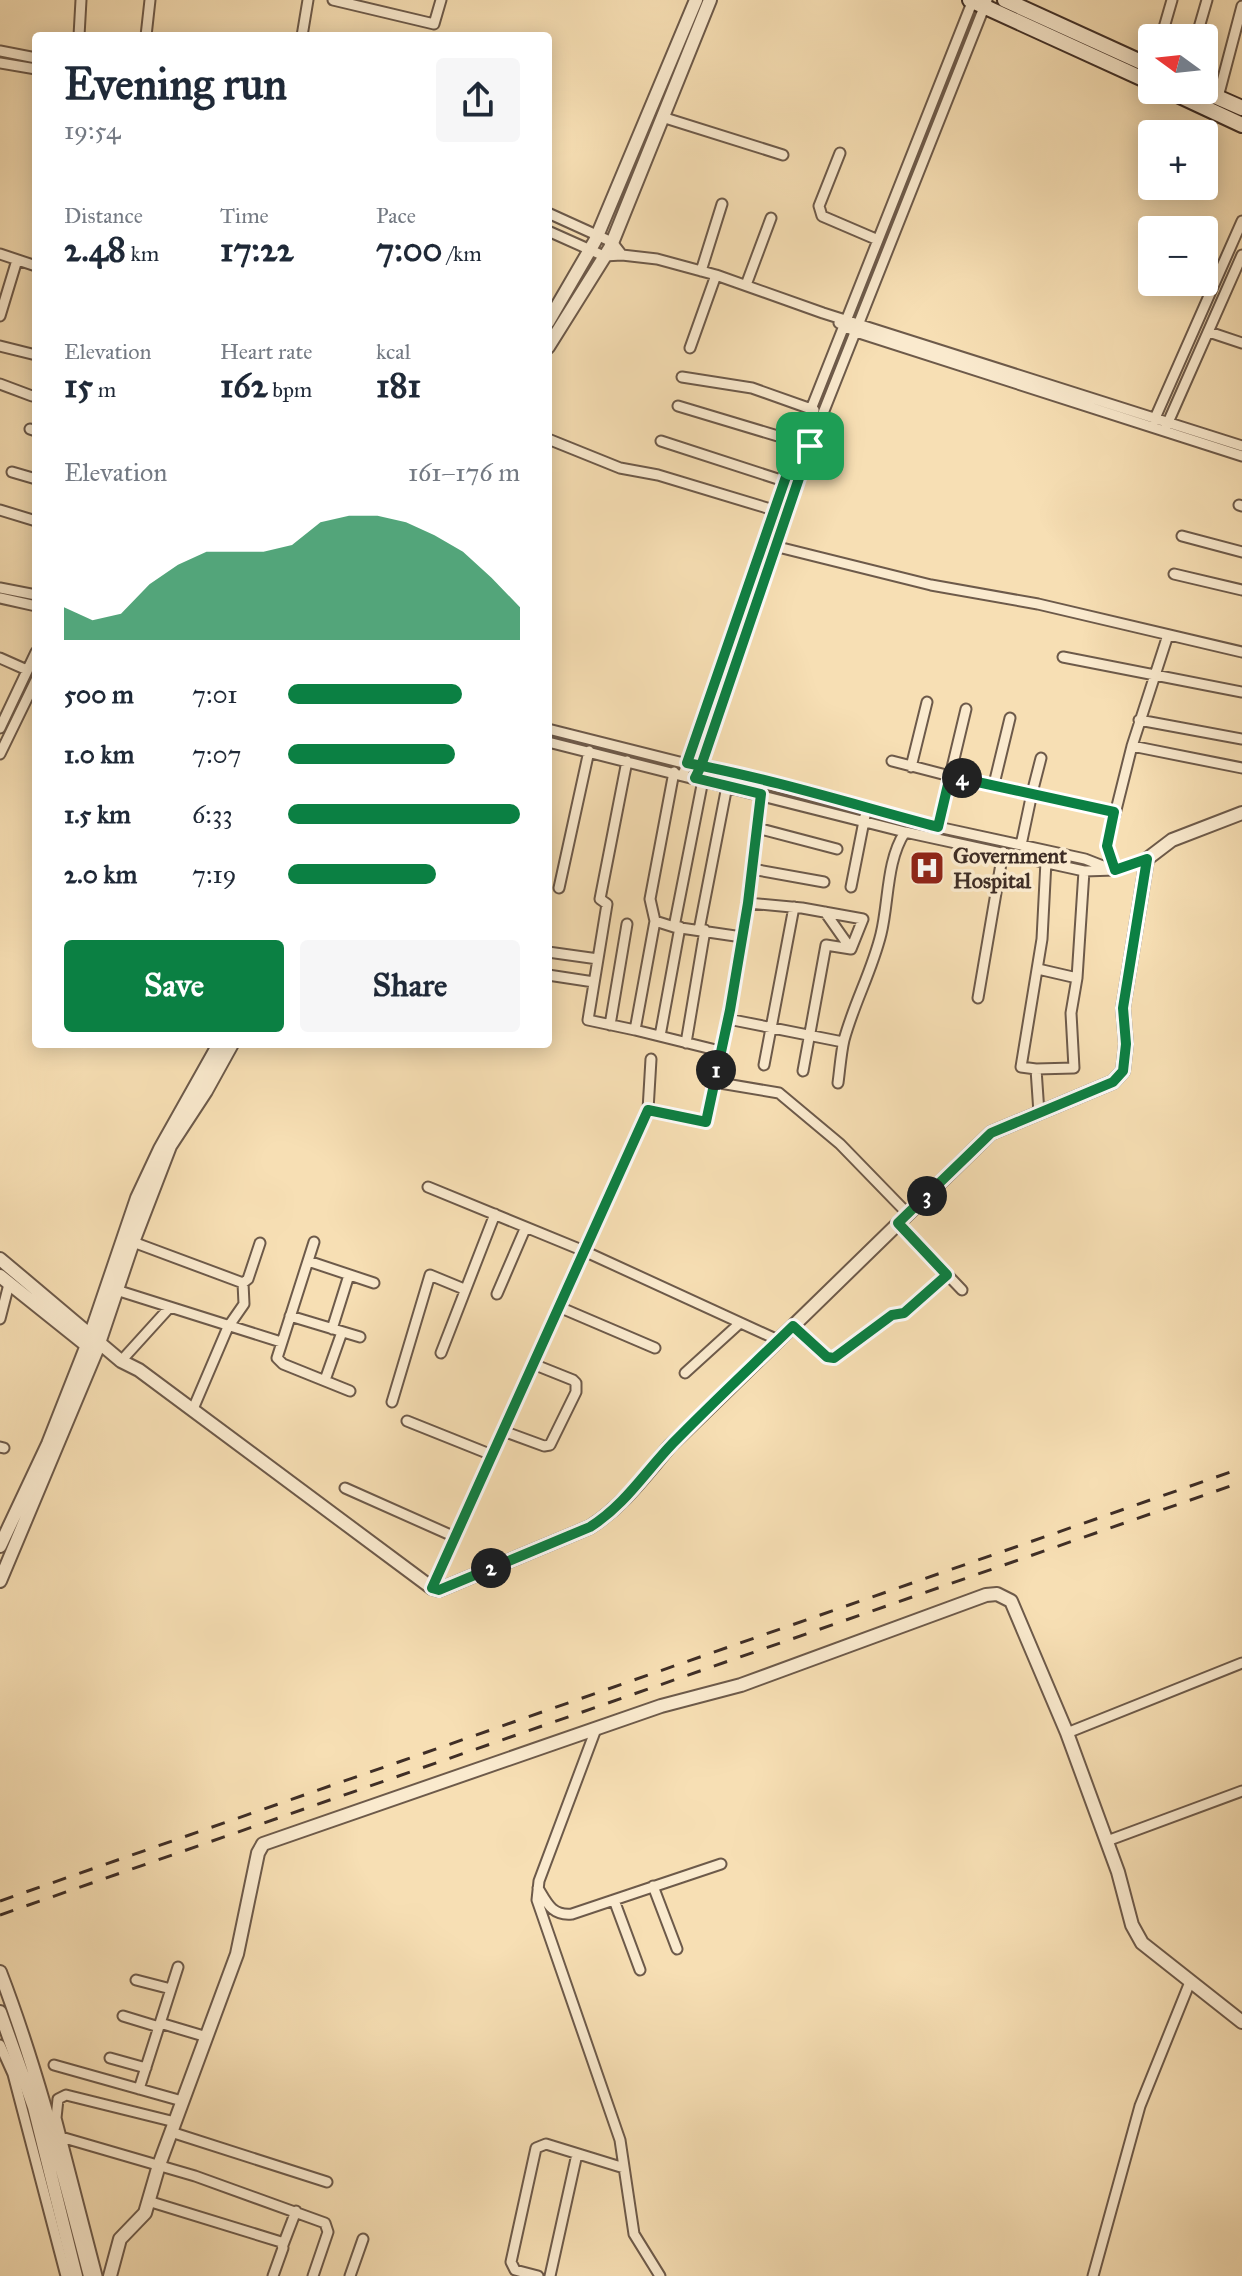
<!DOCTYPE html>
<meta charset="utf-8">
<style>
:root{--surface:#fff;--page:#f6f6f7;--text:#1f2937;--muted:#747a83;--accent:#0b8043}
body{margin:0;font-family:"IM FELL Great Primer",serif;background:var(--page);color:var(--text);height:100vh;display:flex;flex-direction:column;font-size:30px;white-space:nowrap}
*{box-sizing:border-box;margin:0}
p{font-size:26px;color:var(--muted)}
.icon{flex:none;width:44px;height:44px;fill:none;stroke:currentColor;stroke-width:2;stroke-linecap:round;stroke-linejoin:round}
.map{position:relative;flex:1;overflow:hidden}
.panel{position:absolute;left:32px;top:32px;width:520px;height:1016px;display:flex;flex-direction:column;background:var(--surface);border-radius:8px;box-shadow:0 4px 20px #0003}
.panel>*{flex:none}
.needle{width:52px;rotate:285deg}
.tools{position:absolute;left:1138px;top:24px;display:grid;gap:16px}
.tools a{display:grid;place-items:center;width:80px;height:80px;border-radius:8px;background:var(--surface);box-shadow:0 4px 20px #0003;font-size:40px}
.pin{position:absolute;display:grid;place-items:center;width:68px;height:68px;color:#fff;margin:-34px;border-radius:16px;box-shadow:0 4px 12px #0006}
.km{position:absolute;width:40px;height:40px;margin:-20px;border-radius:50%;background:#222;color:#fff;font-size:22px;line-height:40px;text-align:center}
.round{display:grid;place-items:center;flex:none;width:84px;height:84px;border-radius:8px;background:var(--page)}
.headline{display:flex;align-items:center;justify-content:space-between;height:136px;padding:0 32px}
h1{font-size:44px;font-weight:700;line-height:60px}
.metrics{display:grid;grid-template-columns:repeat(3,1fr);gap:12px;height:136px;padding:8px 32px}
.metrics div{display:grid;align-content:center}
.metrics b{font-size:34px;font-weight:700}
.metrics small{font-size:22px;font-weight:400}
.metrics p{font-size:22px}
.chart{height:224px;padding:16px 32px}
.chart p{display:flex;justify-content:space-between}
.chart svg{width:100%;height:144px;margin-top:8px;fill:var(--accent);opacity:.7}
.primary-button{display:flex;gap:16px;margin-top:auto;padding:16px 32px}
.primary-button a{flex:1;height:92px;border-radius:8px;background:var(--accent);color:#fff;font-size:32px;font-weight:700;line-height:92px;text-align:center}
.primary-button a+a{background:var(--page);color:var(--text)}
ul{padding:0 32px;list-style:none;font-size:26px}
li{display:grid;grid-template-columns:128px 96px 1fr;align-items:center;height:60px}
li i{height:20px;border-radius:10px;background:var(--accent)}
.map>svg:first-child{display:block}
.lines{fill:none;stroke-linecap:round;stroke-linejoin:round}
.minor-casing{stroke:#6d5a4a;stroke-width:13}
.tertiary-casing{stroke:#6d5a4a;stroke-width:16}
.secondary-casing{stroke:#3f2e26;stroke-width:18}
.minor{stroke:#faeace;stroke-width:9}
.tertiary{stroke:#faeace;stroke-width:12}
.secondary{stroke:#faeace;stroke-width:14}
.rail{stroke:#3f2e26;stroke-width:3;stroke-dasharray:14 14;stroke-linecap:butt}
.route-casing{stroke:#fff;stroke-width:16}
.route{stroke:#0b8043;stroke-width:10}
.labels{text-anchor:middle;stroke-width:7;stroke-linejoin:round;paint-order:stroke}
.poi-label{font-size:22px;font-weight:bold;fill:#3f2e26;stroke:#faeace;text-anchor:start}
</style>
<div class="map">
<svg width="1242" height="2276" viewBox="0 0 1242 2276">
<rect width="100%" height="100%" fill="#f7dfb4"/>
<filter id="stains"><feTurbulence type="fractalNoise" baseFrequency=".0025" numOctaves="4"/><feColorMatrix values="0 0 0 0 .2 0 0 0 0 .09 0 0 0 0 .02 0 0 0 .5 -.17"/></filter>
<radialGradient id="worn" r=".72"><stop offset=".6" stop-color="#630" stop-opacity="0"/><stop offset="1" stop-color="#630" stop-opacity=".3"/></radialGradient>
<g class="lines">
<defs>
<path id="minor" d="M333 0 434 24 441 0
M79 36 81 0
M146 36 150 0
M302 36 308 0
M1161 38 1172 0
M1196 38 1207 0
M0 51 36 58
M0 63 36 69
M1218 97 1242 6
M662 117 783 155
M840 153 819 206 822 216 878 240
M548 213 612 242 622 255
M548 231 604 256 622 255 657 259 716 275 823 313 1242 446
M0 254 36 266
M701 271 722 204
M746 285 771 218
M0 316 17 260
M839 323 856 332 1242 456
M1209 332 1242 343
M0 346 36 355
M690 348 716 275
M682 377 752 388 814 410
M0 384 32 396
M678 406 801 443
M1152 425 1242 221
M1166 427 1242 255
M30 429 36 431
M548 439 620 468 658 475 777 511
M661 441 787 482
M12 472 36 479
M1239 505 1242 506
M0 510 36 521
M1182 536 1242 552
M770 545 931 585 1038 604 1242 652
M1174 574 1242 590
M0 588 36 595
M0 598 36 606
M1168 635 1132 746 1242 768
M1063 657 1242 692
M0 658 27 670
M1139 720 1242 739
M0 728 36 652
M548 729 938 827 1085 859 1108 868
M548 742 905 832 1084 871 1115 870 1147 859
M0 754 36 680
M1041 758 1032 793 1114 812
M627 761 600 899 607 904 588 1020 635 1030 655 921 674 927 742 937
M892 761 950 776 966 709
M911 767 927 702
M683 775 798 442 973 0
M695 778 810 446 987 0
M994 784 1010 718
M938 827 950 776 1032 793 1021 845
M757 828 837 849
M752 869 824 882
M1115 870 1107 846 1132 746
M851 887 865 816
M559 888 589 751
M748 903 802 908 863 919 851 949 826 945 803 1071
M825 912 851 949
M655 921 650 899 674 772
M674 927 703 780
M699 930 727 786
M548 952 598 959
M1038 969 1077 978
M548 975 594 982
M978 998 1003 852
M728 1019 843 1042
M610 1025 627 924
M635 1030 720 1051
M660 1036 680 927
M686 1043 705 930
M764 1065 794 907
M1036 1069 1021 1067 1042 939 1046 861
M714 1082 779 1093 840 1144 908 1214
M838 1083C840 1068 841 1053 844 1040 854 1003 872 971 881 934 889 902 886 861 905 832
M648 1110 706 1122 730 1010 748 903 761 794
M1039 1113 1036 1069 1074 1068 1071 1013 1077 978 1084 871
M428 1187 584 1251 778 1340
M898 1223 962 1290
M133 1242 243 1283 248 1279 260 1243
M314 1242 277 1358 283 1364 350 1391
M308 1261 374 1283
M113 1289 281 1342
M497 1294 525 1229
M559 1307 655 1348
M290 1316 360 1337
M0 1319 9 1284
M793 1326 827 1357 834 1358 892 1315 906 1311 947 1275
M332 1329 349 1275
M441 1353 495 1214
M121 1361 170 1307
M685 1373 740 1323
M325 1380 342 1332
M392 1402 430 1275 464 1289
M193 1409 228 1327 244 1304 243 1283
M407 1421 492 1455
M503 1431 544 1446 550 1445 576 1392V1383L573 1380 533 1364
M0 1447 4 1448
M345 1488 455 1537
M432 1588 648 1110 651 1059
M596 1729 539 1881 537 1900 620 2140 634 2234 660 2276
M1067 1733 1242 1663
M1107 1841 1242 1791
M653 1886 677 1949
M538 1888C547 1903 552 1916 572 1914L721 1864
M614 1900 640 1970
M136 1980 171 1989
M123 2016 159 2027
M160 2023 207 2037
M0 2045 13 2074 66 2276
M110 2058 146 2068
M54 2065 182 2101
M139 2089 178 1967
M171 2132 327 2182
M61 2137 195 2176 325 2223 328 2232 313 2276
M148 2201 281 2242 283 2248 273 2276
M283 2245 296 2211
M97 2276 56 2118 58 2099 66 2095 175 2122
M350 2276 363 2239
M538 2276 515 2270 511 2262 536 2148 546 2144 624 2168
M550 2276 577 2154
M1093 2276 1140 2106 1190 1982"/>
<path id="tertiary" d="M548 322 595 241 696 0
M548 347 610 248 710 0
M0 1259 121 1361 139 1370 432 1588 439 1590 590 1527C623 1506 645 1475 670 1446L991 1133 1113 1082 1123 1071 1126 1044 1123 1008 1147 859 1172 840 1242 813
M0 1276 90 1348
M0 1546 48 1444 87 1345 137 1198 160 1149 219 1044
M0 1581 96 1352 133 1242 170 1146 206 1091 232 1044
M0 1972C38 2071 63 2173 90 2276
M0 2012 34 2107 76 2276
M110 2276 120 2239 145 2213 159 2165 237 1954 258 1853 263 1844 661 1706 741 1685 986 1595 997 1594 1011 1601 1067 1733 1118 1872 1132 1925 1142 1943 1242 2022"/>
<path id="secondary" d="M970 0 1152 83
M1005 0 1152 67
M1167 90 1242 125
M1201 90 1242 108"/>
</defs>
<use href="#minor" class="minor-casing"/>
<use href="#tertiary" class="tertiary-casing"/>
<use href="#secondary" class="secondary-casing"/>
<use href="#minor" class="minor"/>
<use href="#tertiary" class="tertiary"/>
<use href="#secondary" class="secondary"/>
<path class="rail" d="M0 1901 1242 1468
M0 1915 1242 1482"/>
</g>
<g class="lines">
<defs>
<path id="route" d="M810 446 701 766 695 778 761 794 748 903 730 1010 706 1122 648 1110 432 1588 439 1590 590 1527C625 1505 645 1472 673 1443 712 1403 753 1365 793 1326L827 1357 834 1358 892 1315 904 1313 947 1275 898 1223 991 1133 1113 1082 1123 1071 1126 1044 1123 1008 1147 859 1115 870 1107 846 1114 812 950 776 938 827C855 805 772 779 687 763L798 442 810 446"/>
</defs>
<use href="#route" class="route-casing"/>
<use href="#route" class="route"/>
</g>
<defs>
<symbol id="hospital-square" viewBox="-11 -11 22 22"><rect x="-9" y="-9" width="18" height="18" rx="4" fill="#8f2418" stroke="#faeace"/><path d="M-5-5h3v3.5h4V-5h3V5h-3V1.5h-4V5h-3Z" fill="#fff"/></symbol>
</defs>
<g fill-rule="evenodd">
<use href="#hospital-square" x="907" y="848" width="40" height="40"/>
</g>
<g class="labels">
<g class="poi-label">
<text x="953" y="863">Government<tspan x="953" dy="25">Hospital</tspan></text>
</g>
</g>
<rect width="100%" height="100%" filter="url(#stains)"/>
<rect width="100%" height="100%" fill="url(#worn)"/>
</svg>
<div class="tools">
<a><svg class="needle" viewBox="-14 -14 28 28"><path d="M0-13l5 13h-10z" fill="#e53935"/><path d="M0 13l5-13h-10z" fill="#747a83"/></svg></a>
<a>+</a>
<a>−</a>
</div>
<div class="pin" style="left:810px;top:446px;background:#1e9e55"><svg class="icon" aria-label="arrive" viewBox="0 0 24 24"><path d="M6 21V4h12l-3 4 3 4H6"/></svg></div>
<b class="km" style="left:716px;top:1070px">1</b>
<b class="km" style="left:491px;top:1568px">2</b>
<b class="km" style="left:927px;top:1196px">3</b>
<b class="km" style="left:962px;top:778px">4</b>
<section class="panel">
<div class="headline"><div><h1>Evening run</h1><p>19:54</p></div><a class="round"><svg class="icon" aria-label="share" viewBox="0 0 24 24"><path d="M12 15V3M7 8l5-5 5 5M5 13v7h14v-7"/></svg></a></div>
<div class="metrics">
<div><p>Distance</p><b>2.48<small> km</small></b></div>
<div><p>Time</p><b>17:22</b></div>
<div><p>Pace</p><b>7:00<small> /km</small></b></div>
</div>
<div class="metrics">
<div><p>Elevation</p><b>15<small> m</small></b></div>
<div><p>Heart rate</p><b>162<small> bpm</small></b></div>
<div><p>kcal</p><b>181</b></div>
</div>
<div class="chart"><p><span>Elevation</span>161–176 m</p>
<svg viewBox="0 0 160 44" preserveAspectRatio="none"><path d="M0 44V34L10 38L20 36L30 27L40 21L50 17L60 17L70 17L80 15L90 8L100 6L110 6L120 8L130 12L140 17L150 25L160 34V44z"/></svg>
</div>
<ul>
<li><b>500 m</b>7:01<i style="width:75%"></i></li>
<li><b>1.0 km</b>7:07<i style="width:72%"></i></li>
<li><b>1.5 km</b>6:33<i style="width:100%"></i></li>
<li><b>2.0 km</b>7:19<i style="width:64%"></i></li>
</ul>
<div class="primary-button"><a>Save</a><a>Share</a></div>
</section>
</div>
